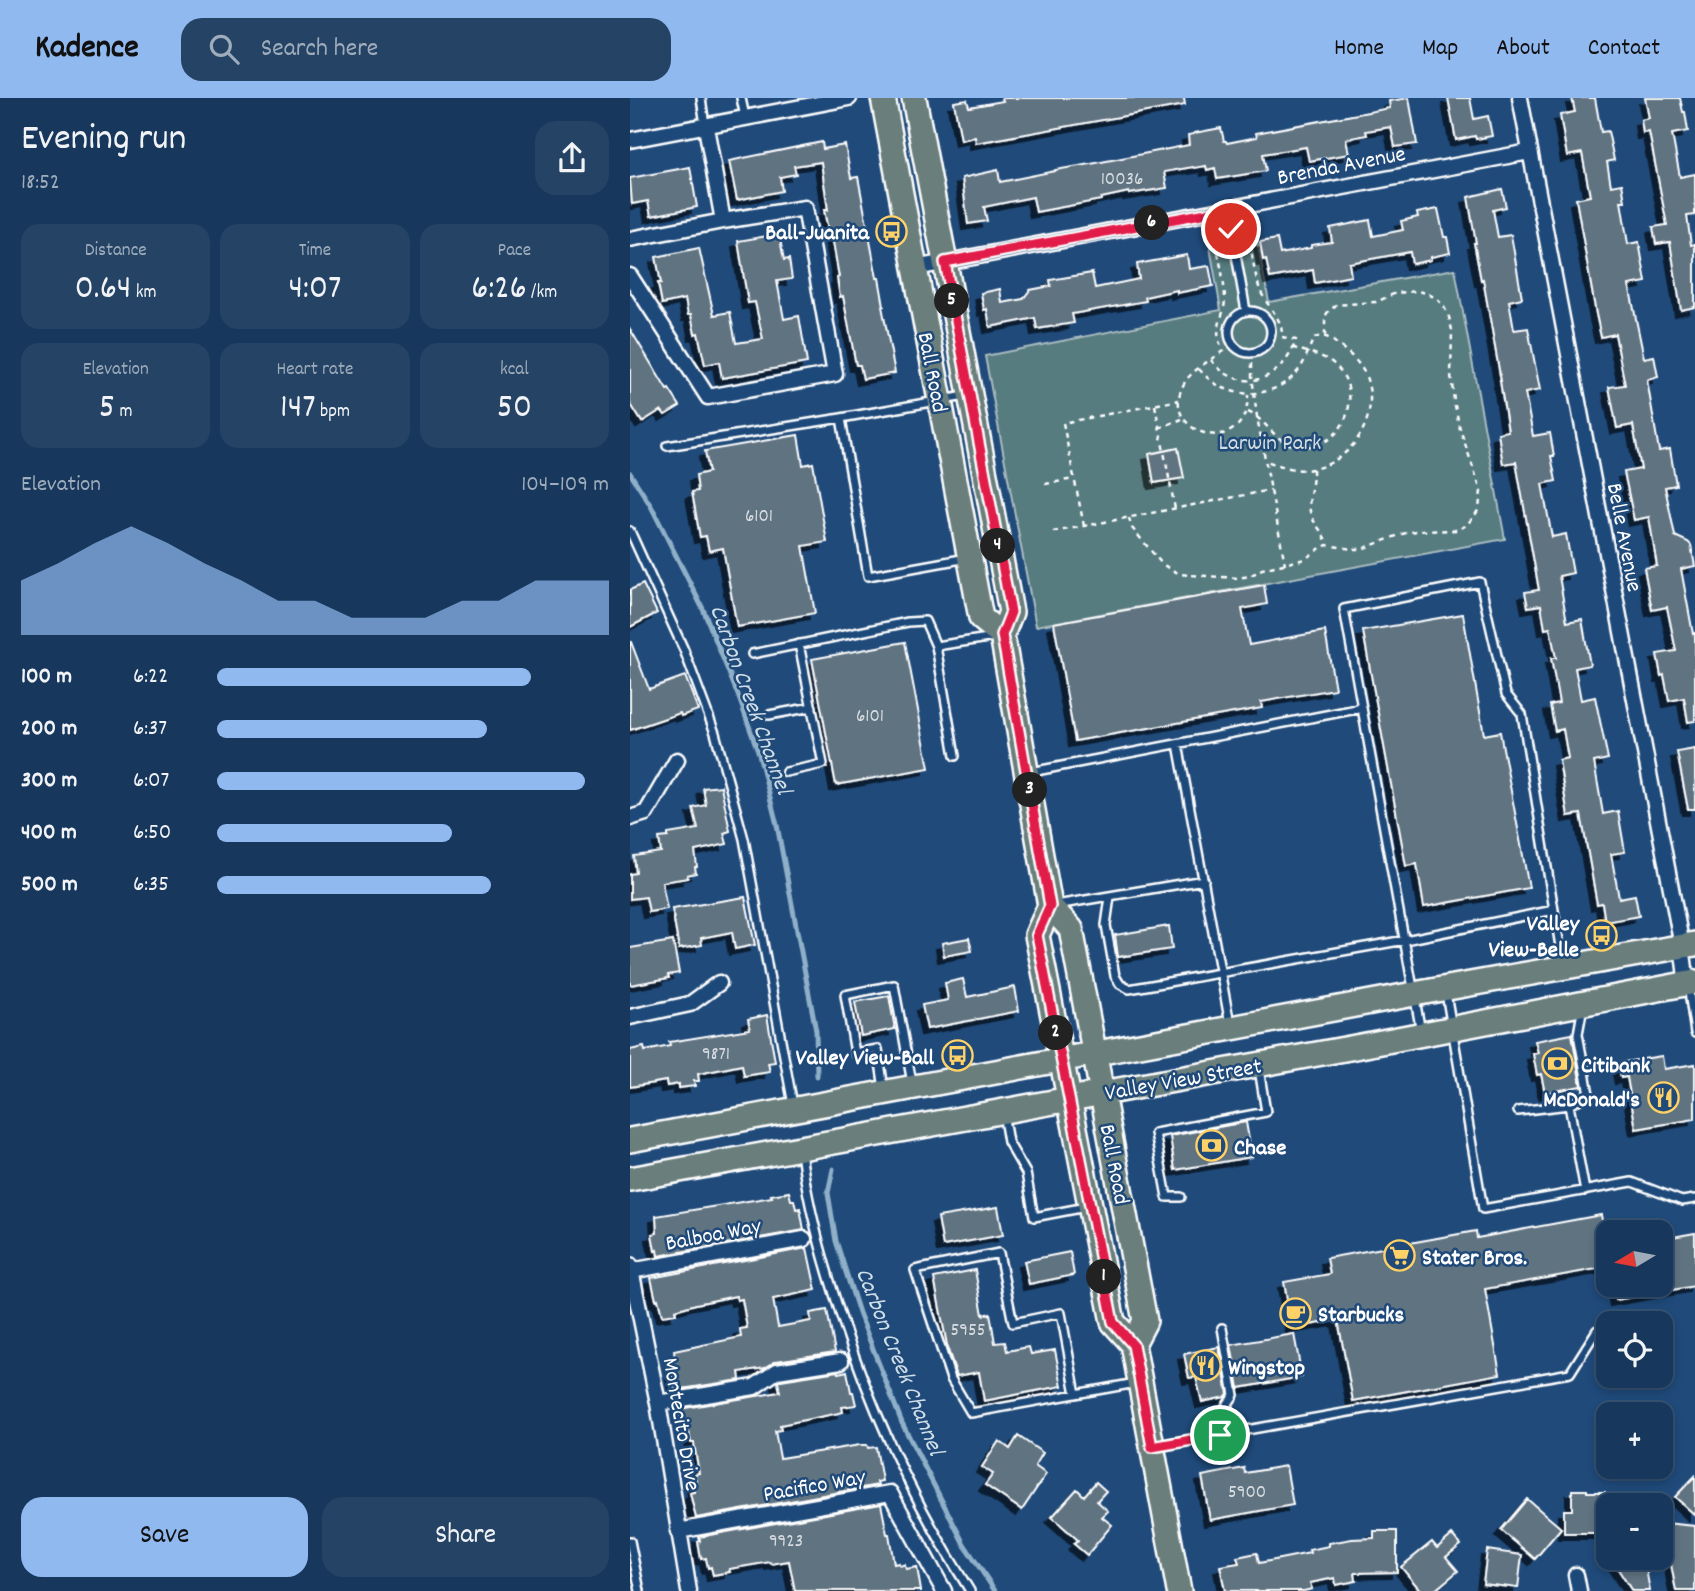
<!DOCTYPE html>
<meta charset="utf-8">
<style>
:root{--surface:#17385c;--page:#244365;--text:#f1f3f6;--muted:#9eacbb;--line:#365272;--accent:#90b9f0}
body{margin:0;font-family:Dekko,sans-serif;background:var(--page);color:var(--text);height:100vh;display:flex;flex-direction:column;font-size:26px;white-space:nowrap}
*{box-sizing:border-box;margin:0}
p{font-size:23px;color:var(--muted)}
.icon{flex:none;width:38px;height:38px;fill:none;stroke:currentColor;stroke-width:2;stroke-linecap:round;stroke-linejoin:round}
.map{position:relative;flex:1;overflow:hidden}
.sheet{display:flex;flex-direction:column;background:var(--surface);width:630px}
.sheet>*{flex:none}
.needle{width:46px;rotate:260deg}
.fabs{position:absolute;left:966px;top:1122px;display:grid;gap:14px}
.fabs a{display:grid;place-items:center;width:77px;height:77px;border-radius:14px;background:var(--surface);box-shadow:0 4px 10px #0003,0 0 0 2px var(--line);font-size:35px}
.pin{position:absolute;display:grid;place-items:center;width:60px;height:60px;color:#fff;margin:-30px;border:4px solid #fff;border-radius:50%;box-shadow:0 2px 7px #0007}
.km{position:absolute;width:35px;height:35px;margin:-18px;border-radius:50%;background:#222;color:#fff;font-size:19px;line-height:35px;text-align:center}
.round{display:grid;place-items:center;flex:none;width:74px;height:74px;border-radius:21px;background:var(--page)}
.head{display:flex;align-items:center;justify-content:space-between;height:119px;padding:0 21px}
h1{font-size:38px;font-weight:600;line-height:52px}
.metrics{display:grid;grid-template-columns:repeat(3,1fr);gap:10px;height:119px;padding:7px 21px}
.metrics div{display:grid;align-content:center;border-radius:18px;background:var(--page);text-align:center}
.metrics b{font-size:35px;font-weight:600}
.metrics small{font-size:19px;font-weight:400}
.metrics p{font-size:19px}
.chart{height:196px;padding:14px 21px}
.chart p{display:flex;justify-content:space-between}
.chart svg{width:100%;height:126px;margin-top:7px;fill:var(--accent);opacity:.7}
.primary-button{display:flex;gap:14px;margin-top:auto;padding:14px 21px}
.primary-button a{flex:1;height:80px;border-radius:21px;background:var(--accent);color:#111;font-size:28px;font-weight:600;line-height:80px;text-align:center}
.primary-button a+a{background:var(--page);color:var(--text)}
ul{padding:0 21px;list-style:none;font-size:23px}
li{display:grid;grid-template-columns:112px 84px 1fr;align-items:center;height:52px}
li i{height:18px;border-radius:9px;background:var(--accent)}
header{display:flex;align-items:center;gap:42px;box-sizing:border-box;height:98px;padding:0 35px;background:var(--accent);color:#111}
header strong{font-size:33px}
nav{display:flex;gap:38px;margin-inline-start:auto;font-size:24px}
.search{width:490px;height:63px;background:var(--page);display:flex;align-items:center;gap:18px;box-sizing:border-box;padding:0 24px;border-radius:21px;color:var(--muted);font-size:26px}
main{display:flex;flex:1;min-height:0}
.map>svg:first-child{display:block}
.green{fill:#577b80;stroke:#abbdc0;stroke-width:2}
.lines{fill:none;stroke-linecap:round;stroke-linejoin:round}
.stream{stroke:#8fb0c8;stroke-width:5}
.building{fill:#607381;stroke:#fff;stroke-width:2;filter:url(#shadow)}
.service-casing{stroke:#fff;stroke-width:12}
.minor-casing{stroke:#fff;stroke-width:19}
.primary-casing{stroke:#fff;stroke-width:28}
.path{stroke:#fff;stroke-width:2.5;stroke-dasharray:5 5;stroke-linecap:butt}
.service{stroke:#1f4a7a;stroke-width:7}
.minor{stroke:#1f4a7a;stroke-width:14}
.primary{stroke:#6b7f7c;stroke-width:23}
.route-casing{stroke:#fff;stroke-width:14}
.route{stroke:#e11d48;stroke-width:9}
.labels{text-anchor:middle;stroke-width:5;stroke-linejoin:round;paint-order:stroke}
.number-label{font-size:19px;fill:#d7dce0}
.street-label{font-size:23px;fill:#fff;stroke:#1f4a7a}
.poi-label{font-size:23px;font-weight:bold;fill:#fff;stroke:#1f4a7a;text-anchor:start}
.park-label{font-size:23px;fill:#d5dedf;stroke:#1f4a7a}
.water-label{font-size:24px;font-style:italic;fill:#d0dee8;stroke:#1f4a7a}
</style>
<header>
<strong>Kadence</strong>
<div class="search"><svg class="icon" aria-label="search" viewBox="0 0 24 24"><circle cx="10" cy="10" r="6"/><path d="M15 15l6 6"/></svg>Search here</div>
<nav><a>Home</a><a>Map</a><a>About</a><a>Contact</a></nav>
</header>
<main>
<section class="sheet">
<div class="head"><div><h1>Evening run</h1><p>18:52</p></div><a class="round"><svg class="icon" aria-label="share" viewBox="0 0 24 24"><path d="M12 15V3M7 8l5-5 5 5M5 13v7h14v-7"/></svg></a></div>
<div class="metrics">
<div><p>Distance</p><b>0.64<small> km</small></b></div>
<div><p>Time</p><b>4:07</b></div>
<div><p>Pace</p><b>6:26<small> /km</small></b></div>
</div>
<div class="metrics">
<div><p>Elevation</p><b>5<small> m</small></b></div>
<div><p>Heart rate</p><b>147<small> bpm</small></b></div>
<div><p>kcal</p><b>50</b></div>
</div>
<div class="chart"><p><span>Elevation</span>104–109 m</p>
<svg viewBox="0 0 160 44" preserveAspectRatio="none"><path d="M0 44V25L10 19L20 12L30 6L40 12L50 19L60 25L70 32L80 32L90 38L100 38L110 38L120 32L130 32L140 25L150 25L160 25V44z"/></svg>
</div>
<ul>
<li><b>100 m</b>6:22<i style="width:80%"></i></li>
<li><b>200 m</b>6:37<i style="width:69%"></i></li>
<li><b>300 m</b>6:07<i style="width:94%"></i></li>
<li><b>400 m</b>6:50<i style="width:60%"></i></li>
<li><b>500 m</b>6:35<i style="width:70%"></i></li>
</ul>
<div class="primary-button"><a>Save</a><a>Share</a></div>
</section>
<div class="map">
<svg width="1065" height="1493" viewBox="0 0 1065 1493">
<defs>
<filter id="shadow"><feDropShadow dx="-6" dy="6" stdDeviation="0" flood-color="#0009"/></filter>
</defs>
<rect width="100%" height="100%" fill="#1f4a7a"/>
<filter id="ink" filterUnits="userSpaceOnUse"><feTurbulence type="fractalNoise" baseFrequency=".0143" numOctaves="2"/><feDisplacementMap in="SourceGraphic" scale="14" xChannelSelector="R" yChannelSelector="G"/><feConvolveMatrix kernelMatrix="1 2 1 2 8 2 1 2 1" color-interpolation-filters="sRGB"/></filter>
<g filter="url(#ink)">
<path class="green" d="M623 123 639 204 825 171 875 441 406 528 355 258 591 212 577 132Z"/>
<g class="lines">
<path class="stream" d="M0 375 21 408 73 511 108 597 129 656 147 727 186 933 187 978
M203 1071 198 1095 206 1143 229 1215 272 1325 334 1446 365 1493"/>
</g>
<path class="building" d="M372 0H554L555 7 346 45 345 39 331 42 324 4 337 2 339 9 373 3Z
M779 0 787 46 765 49 761 29 736 33 737 37 716 41 719 56 679 63 676 49 633 56 636 73 587 81 585 70 577 72 576 68 564 70 563 69 534 74 537 90 499 96V94L471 100V102L406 114 403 99 354 109 357 123 338 126 332 80 368 72 370 84 425 73V72L461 66 559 47 558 37 564 36V35L591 30 594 43H596L597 45 627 39 626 35 760 10 759 3Z
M818 0H840L844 21 858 18 862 38 846 41 845 38 826 42Z
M942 0H965L971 34 978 33 984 62 977 64 981 88 992 86 995 103H991L998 146 1009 144 1016 184 999 187 1014 260 1024 258 1028 279 1017 282 1029 353 1040 351 1046 387 1035 389 1045 438 1058 444 1061 447 1065 468 1051 471 1063 536 1065 535V623L1058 624 1054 600 1039 603 1034 577 1031 578 1027 556 1046 553 1037 509 1022 512 1014 470 1027 468 1019 419 1004 422 994 374 1011 371 1003 327 987 330 979 289 995 287 985 236 971 239 966 216 946 101 960 98 952 55 937 58 930 17 945 14Z
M1015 0H1050L1053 14H1055L1058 33 1042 36 1050 79 1065 76V117L1057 118 1061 147 1065 146V209L1051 212 1040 144 1026 146 1023 129 1037 127 1019 34 1013 35 1011 22 1019 20Z
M192 44 193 51 215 47 221 80 228 79 247 180H249L254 208H252L265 275 233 281 230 267H226L213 198 210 199 207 180 209 179 201 132H198L194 112H198L191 64 164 68 166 76 150 79 152 93 107 102 99 63Z
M60 69 67 109 21 118 18 103 2 106 0 80Z
M872 91 876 109 863 112 868 139 881 137 892 200 879 203 884 232 898 230 910 292 895 295 903 338 920 335 924 358H921L926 383 912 386 922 439 936 436 940 459 943 475 929 478 937 524 952 521 960 567 945 570 951 602 965 599 974 642 978 661 964 664 973 716 988 713 995 754 981 756 989 800 1005 797 1009 818 975 824 972 805 967 806 951 716 938 718 929 662 938 660 933 631 925 633 920 607 929 605 921 560H926L920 530 915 531 911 507 898 509 895 494 909 492 886 364 873 366 868 335 878 333 870 283H871L853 181 851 182 844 145H846L838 99Z
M808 111 814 139H817L820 155 801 159V162L782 166 780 154 719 165 721 178 685 185 683 172 640 180 636 161 633 162 630 144 647 141 650 156 681 150V147L702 144 700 130 740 122 743 138 773 132 771 123 788 119 787 115Z
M149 136 154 162 159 161 162 181 147 183 154 221 169 218 177 265 92 280 89 264 75 267 68 235 65 236 61 217H58L55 201 32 206 28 185H31L26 159 69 150 84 217 100 214 106 245 133 241 125 204 118 205 108 143Z
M557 157 559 171 579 168 583 188 547 195V192L515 199 516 203 442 216 444 225 407 231 405 220 360 229 357 211 354 212 351 195 370 191 372 205 393 201 400 192 421 188 420 182 462 175 465 190 509 181 507 166Z
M0 231 37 292 39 291 50 308 35 317 31 312 12 324 0 305Z
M168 337 173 367 183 365 197 444 173 448 185 515 107 529 93 450 79 453 76 438 70 439 62 394 68 393 66 377 79 374 75 353Z
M548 350 554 380 524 385 519 356Z
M13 486 27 515 0 529V492Z
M634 487 637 506 612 511 619 547 695 533 705 591 631 604 632 610 445 643 424 525Z
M833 516 854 637 870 634 899 790 794 809 787 766 776 768 733 533Z
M0 544H1L19 591 55 578 68 612 51 618 50 615 0 632Z
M275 544 299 670 206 687 182 561Z
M1065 651V711H1058L1047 654Z
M91 688 100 733 94 735 97 746 65 753 67 769H65L66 775 57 777 58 780 32 784 37 811 19 814 16 799 0 801V776L6 775 4 758 31 754 29 740 38 739V736L68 731 63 710 76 707 73 690Z
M115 799 125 847 105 851 102 834 71 840 72 847 49 851 42 811Z
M539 828 542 851 488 859 485 837Z
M339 840 342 853 314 858 312 845Z
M43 843 49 875 38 877 39 880 0 887V850Z
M333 881 337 899 385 889 389 913 297 931 292 907 318 902 315 885Z
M259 898 265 931 231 938 225 904Z
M137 917 145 964 138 965 140 974 114 978 112 967 68 976 69 983H64L65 988 49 990V986L37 988 36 983 0 989V952L14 949 15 953 40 948 39 944 120 931 118 921Z
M942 936 951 988 915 995 911 976 907 977 903 956 908 955 905 943Z
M1032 958 1034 971 1065 966V1021L1006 1031 997 979 991 980 988 965Z
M616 1024 622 1059 545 1072 540 1038Z
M159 1094 161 1102H164L166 1111 170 1110 174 1132 28 1158 27 1152 25 1153 22 1136 27 1135 26 1118 142 1099 141 1097Z
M368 1109 373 1137 313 1148 308 1119Z
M971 1117 975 1137H978V1169L855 1191 870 1276 723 1303 708 1222 662 1230 654 1184 700 1176 697 1160 846 1133 847 1140Z
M1065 1135V1188L986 1202 983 1186H1031V1141Z
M177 1150 186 1192 143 1201 148 1229 181 1223 180 1215 197 1212 205 1254 146 1263 135 1270 109 1274 110 1282 45 1292 42 1275 44 1274 42 1262 45 1261 44 1253 111 1239 110 1231 117 1230 112 1201 107 1202 106 1198 66 1206 45 1212 46 1216 32 1218 28 1201 26 1202 21 1180Z
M440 1154 444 1177 399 1186 394 1163Z
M345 1172 353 1217 360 1215 365 1245 375 1244 377 1253 399 1249 401 1256 425 1252 432 1288 354 1303 349 1274 327 1278 318 1252 304 1180Z
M664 1236 672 1279 609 1290 601 1247Z
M589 1249 598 1296 595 1299 572 1304 566 1279 559 1280 554 1256Z
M208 1273 209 1275 217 1273 221 1294H223L226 1307 212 1309 213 1314 209 1315 150 1327 151 1332 145 1333 150 1360 230 1347H237L238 1350 246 1349 252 1383 247 1384 248 1387 66 1420 60 1395 64 1394 63 1385 66 1384 65 1376 69 1375 64 1345H61L59 1334 54 1335 49 1311 150 1294 148 1284 151 1282Z
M388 1338 413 1355 405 1368 416 1376 392 1412 355 1387 363 1376 352 1369 369 1343 380 1351Z
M656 1368 663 1407 580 1422 572 1378 614 1370 615 1375Z
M1065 1378V1417L1045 1399Z
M466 1384 476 1393 467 1403 478 1413 472 1419 482 1427 457 1457 444 1446 448 1442 422 1419 447 1391 454 1398Z
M942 1392H957V1394H975L976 1435H934V1412H942Z
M897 1401 931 1430 905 1461 871 1432Z
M251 1406 257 1436H259L264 1466 269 1465 270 1468 275 1466 276 1471 287 1469 291 1493H165L159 1463 141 1466 140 1464 99 1471 100 1474 83 1477 81 1469 78 1470 76 1460 71 1461 68 1444 70 1443 69 1439Z
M1035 1425 1065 1428V1493H1046L1038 1450 1032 1454Z
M744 1433H767V1474L725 1475 726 1483 706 1487 705 1480 680 1485 682 1491 674 1493H595L590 1468 609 1465 607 1459 627 1455 629 1465 680 1455 679 1452 699 1448V1445L722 1441 744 1440Z
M822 1437 831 1447 816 1459 828 1473 804 1493H791L771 1469 802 1444 807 1450Z
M857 1452 892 1457 888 1490 853 1486Z
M981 1460H1014L1020 1493H1002Z"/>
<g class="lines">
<defs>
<path id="service" d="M71 0 75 27
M111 0 115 19
M598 112 616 213
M599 234a21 21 0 1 1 42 0a21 21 0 1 1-42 0Z
M335 298 211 320 238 478 337 460
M37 348 211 320
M0 433 54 552 85 635 114 741 163 1007
M306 548 325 658
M122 556 278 524 295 523 306 548 365 539
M732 610 714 511 850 484 876 596 892 616 924 812
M139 617 182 609
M548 646 600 926
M156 674 193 666 169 546
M401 674 732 610 791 934
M480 799 476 827 483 866 485 878 490 886 499 891 775 842 924 812 933 867
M426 807 574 782
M1058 887 1065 935
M816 895 853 1111 1002 1084 1052 1103 1065 1101
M254 991 248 951 225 955 215 897 264 887 282 985
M939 1007 959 996 948 936 953 908
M888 1013 939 1007 955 1093
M373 1015 378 1044 396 1075 404 1119 456 1109
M171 1053C176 1097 187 1140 200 1183 232 1292 279 1397 340 1493
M551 1099H537L525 1035 636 1014 629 971
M446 1296 431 1215 383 1225 369 1155 285 1172 321 1281 341 1315 506 1285
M590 1337 588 1320 604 1297 592 1230
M526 1348 940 1275 967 1232
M0 1443 10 1493"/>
<path id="minor" d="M890 0 1052 848 1057 886
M0 42 219 0
M0 141 93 123 76 29
M285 170 899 54
M0 178 78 299 205 276 175 110 93 123
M0 720 16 715 47 662
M0 919 60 906 89 885
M0 1167 28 1305 59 1493
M1 1173 174 1141
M28 1305 124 1289 147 1273 211 1263
M48 1433 260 1395 314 1493
M946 1477 949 1493"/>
<path id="primary" d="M253 0 351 520 372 537
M284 0 381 514 372 537 420 808 441 831 515 1223 503 1246
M420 808 407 837 483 1224 503 1246 549 1493
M0 1042 784 896 1065 846
M0 1081 720 950 1065 884"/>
</defs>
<use href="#service" class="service-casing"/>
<use href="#minor" class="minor-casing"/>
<use href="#primary" class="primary-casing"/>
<path class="path" d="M584 135C588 156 594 178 595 200 595 221 581 230 593 253 582 261 561 273 555 284 524 334 617 366 618 297
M622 255V278L627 319 655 466
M581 262C610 298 653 283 666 242L652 239C653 218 635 208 629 189 623 170 621 148 618 129
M569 271C577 280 585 287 596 291 619 301 651 294 667 274 676 264 678 251 684 240 695 236 700 240 708 247 718 254 728 263 734 274 753 315 725 362 683 371 667 374 651 368 636 363
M525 307 545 411
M618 314C637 322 644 344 666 348 715 356 739 291 700 263 689 256 675 254 664 250
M529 330 552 321
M683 371C684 387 676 402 681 417 685 428 695 435 697 447
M415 386 444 381
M499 420 502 430 532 466 540 471 550 476 560 477 608 480 620 478 632 471 675 461 689 451 697 447 723 451H732L772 436 786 433 827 432 835 428 843 420 849 411 851 393 830 331 824 303 821 277 822 232 819 219 814 209 807 201 797 195 787 193 766 195 746 204 706 207 697 215 695 220V238
M454 428 433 325 549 302
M423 434 641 392"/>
<use href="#service" class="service"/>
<use href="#minor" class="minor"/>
<use href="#primary" class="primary"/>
</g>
</g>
<g class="lines" filter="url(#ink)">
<defs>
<path id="route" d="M590 1337 522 1349 503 1247 483 1224 407 837 420 808 372 537 381 514 315 164 598 111 601 131"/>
</defs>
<use href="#route" class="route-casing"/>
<use href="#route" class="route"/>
</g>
<defs>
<symbol id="bus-ring" viewBox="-11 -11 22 22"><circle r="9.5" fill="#1f4a7a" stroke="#ffd166" stroke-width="1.5"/><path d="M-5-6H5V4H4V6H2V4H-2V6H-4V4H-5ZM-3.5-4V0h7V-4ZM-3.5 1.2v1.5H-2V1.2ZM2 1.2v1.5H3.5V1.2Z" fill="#ffd166"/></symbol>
<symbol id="bank-ring" viewBox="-11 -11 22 22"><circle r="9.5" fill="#1f4a7a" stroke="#ffd166" stroke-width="1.5"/><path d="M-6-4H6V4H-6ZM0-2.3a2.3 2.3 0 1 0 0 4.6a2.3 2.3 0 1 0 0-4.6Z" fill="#ffd166"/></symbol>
<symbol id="restaurant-ring" viewBox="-11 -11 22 22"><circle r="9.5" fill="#1f4a7a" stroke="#ffd166" stroke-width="1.5"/><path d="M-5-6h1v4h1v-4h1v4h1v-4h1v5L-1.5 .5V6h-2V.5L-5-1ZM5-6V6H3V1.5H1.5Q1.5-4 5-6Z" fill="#ffd166"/></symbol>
<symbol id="supermarket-ring" viewBox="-11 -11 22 22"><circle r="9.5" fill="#1f4a7a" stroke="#ffd166" stroke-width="1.5"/><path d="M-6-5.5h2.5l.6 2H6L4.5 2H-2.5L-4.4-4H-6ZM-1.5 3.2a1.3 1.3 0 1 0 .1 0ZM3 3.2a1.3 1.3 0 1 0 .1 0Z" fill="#ffd166"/></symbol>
<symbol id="cafe-ring" viewBox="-11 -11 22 22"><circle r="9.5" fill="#1f4a7a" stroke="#ffd166" stroke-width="1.5"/><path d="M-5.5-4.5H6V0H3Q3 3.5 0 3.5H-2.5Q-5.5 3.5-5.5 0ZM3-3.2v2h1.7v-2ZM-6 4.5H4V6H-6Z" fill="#ffd166"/></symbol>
</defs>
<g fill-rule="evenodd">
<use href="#bus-ring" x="244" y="116" width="35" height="35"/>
<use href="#bus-ring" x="954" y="820" width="35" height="35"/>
<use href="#bus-ring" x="310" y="940" width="35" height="35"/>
<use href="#bank-ring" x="910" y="948" width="35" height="35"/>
<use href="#restaurant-ring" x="1016" y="982" width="35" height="35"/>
<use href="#bank-ring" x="564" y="1030" width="35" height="35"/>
<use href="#supermarket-ring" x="752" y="1140" width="35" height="35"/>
<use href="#cafe-ring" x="648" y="1198" width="35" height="35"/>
<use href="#restaurant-ring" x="558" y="1250" width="35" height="35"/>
</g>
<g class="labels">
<g class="number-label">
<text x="492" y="86">10036</text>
<text x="129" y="423">6101</text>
<text x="240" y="623">6101</text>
<text x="86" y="961">9871</text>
<text x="338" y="1237">5955</text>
<text x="617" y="1399">5900</text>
<text x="156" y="1448">9923</text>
</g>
<g class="street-label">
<text transform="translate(711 66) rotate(-11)" y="8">Brenda Avenue</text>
<text transform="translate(304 274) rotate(79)" y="8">Ball Road</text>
<text transform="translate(996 439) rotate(79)" y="8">Belle Avenue</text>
<text transform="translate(553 980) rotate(-10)" y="8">Valley View Street</text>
<text transform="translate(486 1066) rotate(79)" y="8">Ball Road</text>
<text transform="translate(83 1135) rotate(-11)" y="8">Balboa Way</text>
<text transform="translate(53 1326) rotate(80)" y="8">Montecito Drive</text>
<text transform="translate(184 1386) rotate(-10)" y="8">Pacifico Way</text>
</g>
<g class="poi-label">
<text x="239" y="141" text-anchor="end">Ball-Juanita</text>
<text x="949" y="832" text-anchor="end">Valley<tspan x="949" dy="26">View-Belle</tspan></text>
<text x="304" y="966" text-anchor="end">Valley View-Ball</text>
<text x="951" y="974">Citibank</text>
<text x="1010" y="1008" text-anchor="end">McDonald's</text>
<text x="604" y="1056">Chase</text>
<text x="792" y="1166">Stater Bros.</text>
<text x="688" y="1223">Starbucks</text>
<text x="598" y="1276">Wingstop</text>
</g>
<g class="park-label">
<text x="640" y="351">Larwin Park</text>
</g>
<g class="water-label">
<text transform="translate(122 601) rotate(70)" y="8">Carbon Creek Channel</text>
<text transform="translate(271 1263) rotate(68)" y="8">Carbon Creek Channel</text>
</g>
</g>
</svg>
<div class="fabs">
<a><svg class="needle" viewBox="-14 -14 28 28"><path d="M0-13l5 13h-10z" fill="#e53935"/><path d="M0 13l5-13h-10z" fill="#9eacbb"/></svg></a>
<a><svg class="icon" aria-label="locate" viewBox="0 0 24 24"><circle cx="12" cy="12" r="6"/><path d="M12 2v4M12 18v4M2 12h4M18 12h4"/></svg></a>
<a>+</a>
<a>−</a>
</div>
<div class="pin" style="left:590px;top:1337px;background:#1e9e55"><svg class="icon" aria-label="arrive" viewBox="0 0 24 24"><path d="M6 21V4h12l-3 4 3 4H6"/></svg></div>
<div class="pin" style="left:601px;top:131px;background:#d93025"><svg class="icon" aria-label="check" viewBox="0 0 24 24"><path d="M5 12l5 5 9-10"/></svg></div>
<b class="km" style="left:474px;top:1179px">1</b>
<b class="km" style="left:426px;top:935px">2</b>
<b class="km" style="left:400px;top:692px">3</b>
<b class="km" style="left:368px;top:448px">4</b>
<b class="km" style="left:322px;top:203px">5</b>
<b class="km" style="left:522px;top:125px">6</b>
</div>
</main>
